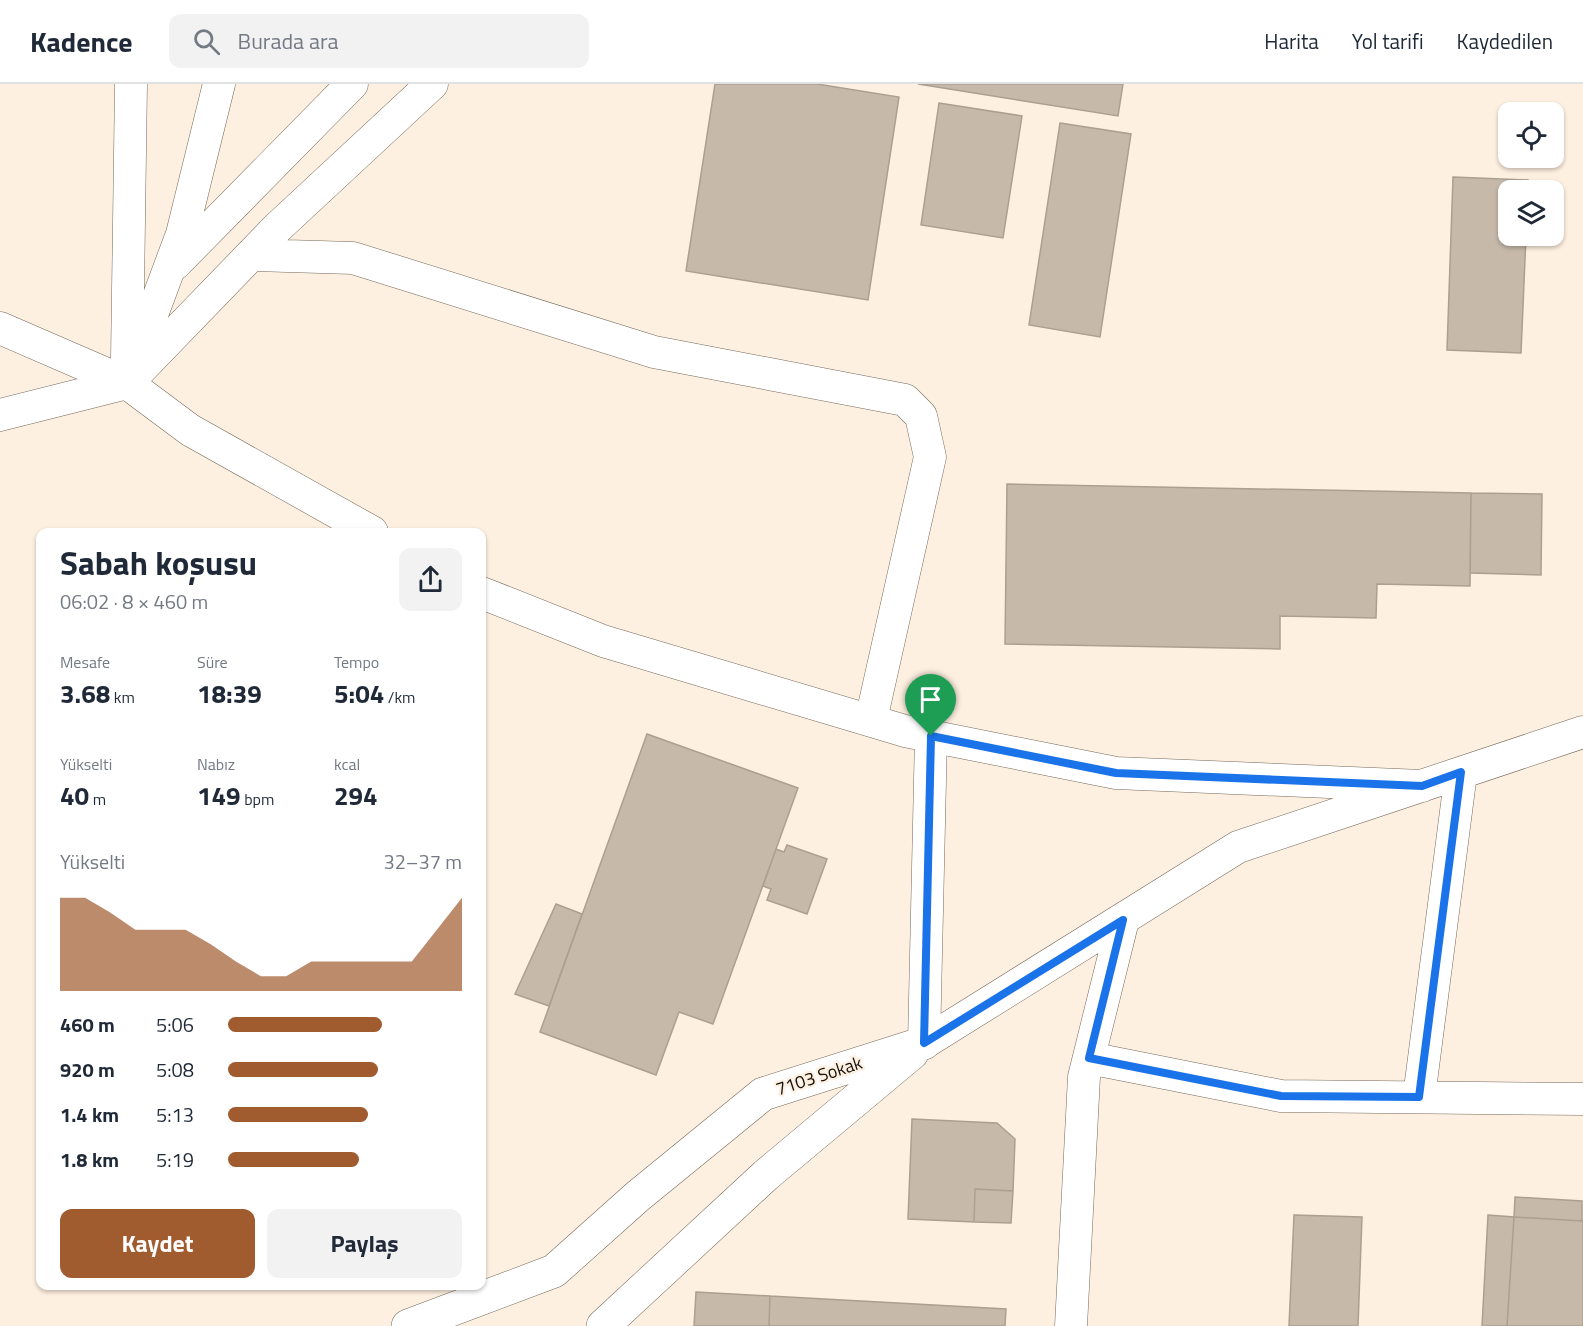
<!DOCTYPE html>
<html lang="tr">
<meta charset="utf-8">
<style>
:root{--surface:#fff;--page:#f2f2f3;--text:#1f2937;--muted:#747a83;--line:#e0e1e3;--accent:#a05b2f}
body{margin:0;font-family:"Titillium Web",sans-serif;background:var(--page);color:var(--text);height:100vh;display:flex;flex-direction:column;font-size:22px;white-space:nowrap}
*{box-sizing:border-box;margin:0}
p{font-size:20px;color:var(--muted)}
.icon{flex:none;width:33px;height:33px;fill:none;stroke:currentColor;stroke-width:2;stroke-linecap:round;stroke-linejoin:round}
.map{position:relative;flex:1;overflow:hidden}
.panel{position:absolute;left:36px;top:444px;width:450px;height:762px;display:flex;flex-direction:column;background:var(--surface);border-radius:12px;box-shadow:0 2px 4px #0004}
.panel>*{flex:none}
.fabs{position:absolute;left:1498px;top:18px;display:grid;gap:12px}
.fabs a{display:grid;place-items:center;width:66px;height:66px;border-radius:12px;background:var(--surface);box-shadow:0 2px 4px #0004;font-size:30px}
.pin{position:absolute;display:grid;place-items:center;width:51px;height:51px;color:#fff;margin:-62px -26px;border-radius:50% 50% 50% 0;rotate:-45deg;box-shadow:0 0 6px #0007}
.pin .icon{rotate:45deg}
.round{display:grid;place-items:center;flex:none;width:63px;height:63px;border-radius:12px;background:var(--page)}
.head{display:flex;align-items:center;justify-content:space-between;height:102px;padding:0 24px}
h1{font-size:33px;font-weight:700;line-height:45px}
.stats{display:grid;grid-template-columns:repeat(3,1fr);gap:9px;height:102px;padding:6px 24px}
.stats div{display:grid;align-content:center}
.stats b{font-size:26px;font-weight:700}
.stats small{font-size:16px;font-weight:400}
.stats p{font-size:16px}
.chart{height:168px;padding:12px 24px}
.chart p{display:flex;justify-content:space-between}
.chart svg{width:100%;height:108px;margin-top:6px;fill:var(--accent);opacity:.7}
.action{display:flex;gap:12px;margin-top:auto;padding:12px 24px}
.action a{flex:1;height:69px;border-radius:12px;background:var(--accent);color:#fff;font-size:24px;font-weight:700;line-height:69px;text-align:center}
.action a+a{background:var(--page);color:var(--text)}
ul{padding:0 24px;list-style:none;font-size:20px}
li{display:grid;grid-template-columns:96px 72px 1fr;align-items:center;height:45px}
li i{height:15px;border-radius:8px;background:var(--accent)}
header{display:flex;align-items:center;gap:36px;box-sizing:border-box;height:84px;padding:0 30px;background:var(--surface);border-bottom:2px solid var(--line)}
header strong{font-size:28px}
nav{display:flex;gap:33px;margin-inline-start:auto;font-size:21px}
.search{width:420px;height:54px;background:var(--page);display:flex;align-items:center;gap:15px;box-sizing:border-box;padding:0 21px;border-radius:12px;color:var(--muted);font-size:22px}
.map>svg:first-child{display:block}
.building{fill:#c6b9aa;stroke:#ac9f90;stroke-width:1.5}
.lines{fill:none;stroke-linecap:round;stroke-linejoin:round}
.minor-casing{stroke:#75695b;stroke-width:33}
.major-casing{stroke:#75695b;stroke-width:34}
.minor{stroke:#fff;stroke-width:32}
.major{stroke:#fff;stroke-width:33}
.route-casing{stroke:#fff;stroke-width:12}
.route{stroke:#1a73e8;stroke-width:8}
.labels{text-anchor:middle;stroke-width:4.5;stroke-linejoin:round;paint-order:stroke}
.street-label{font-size:18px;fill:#15110b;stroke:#fef0e0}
</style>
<header>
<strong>Kadence</strong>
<div class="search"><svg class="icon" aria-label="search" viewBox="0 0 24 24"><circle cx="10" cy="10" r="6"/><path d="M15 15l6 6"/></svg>Burada ara</div>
<nav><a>Harita</a><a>Yol tarifi</a><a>Kaydedilen</a></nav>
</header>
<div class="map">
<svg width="1583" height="1242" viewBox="0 0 1583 1242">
<rect width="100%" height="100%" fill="#fef0e0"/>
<path class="building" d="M715 0H817L899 13 868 216 686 187Z
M918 0H1123L1118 32Z
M939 19 1022 32 1003 154 921 141Z
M1060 39 1131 50 1100 253 1029 241Z
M1453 93 1528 96 1527 106H1509V152H1526L1521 269 1447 266Z
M1007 400 1471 409 1470 502 1377 500 1376 534 1280 532V565L1005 560Z
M1471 409 1542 410 1541 491 1470 489Z
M647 650 798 704 713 940 679 928 656 991 540 948Z
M787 761 827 775 807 830 767 816 771 805 763 802 776 765 784 768Z
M556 820 582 830 549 922 515 910Z
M912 1035 997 1039 1015 1055 1013 1107 975 1105 974 1138 908 1135Z
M975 1105 1013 1107 1011 1139 974 1138Z
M1515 1113 1582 1117V1137L1514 1133Z
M1294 1131 1362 1133 1358 1242H1289Z
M1488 1131 1514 1133 1507 1242H1482Z
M1514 1133 1583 1137V1242H1507Z
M696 1208 770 1212 769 1242H694Z
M770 1212 1006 1225 1005 1242H769Z"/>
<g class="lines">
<defs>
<path id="minor" d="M251 171 353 174 654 268 905 316 921 332 930 373 871 636
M175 180 352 0
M0 244 127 299 190 346 372 448
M127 275 131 0
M131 287 182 150 219 0
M0 331 127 299 277 144 432 0
M482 509 603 557 905 647 1116 689 1422 702
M924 959 1238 763 1583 648
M924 959 931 652
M1089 974 1281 1012 1583 1015
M1419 1013 1461 689
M1071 1242 1084 993 1123 836"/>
<path id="major" d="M408 1242 554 1187 638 1112 763 1010 924 959
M603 1242 766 1091 912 969"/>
</defs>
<use href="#minor" class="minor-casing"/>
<use href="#major" class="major-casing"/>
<use href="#minor" class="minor"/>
<use href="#major" class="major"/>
</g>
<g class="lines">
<defs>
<path id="route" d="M931 652 1116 689 1422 702 1461 688 1419 1013 1281 1012 1089 974 1123 836 924 959Z"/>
</defs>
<use href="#route" class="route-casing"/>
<use href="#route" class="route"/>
</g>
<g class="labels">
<g class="street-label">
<text transform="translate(819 992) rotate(-18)" y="6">7103 Sokak</text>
</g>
</g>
</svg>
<div class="fabs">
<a><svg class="icon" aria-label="locate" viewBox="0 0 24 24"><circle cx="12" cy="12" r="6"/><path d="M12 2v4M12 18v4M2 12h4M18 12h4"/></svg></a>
<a><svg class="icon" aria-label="layers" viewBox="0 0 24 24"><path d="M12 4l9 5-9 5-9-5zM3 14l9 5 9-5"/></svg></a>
</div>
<div class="pin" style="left:931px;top:652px;background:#1e9e55"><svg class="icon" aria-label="arrive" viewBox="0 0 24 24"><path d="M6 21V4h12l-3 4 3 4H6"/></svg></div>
<section class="panel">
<div class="head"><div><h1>Sabah koşusu</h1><p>06:02 · 8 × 460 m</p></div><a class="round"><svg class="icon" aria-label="share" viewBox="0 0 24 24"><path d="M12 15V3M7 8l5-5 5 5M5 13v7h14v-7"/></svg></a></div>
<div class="stats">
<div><p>Mesafe</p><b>3.68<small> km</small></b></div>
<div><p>Süre</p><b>18:39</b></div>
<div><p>Tempo</p><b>5:04<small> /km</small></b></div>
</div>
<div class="stats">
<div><p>Yükselti</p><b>40<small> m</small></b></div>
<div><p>Nabız</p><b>149<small> bpm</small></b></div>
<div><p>kcal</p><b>294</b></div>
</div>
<div class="chart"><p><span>Yükselti</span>32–37 m</p>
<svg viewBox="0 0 160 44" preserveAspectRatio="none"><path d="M0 44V6L10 6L20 12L30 19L40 19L50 19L60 25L70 32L80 38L90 38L100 32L110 32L120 32L130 32L140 32L150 19L160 6V44z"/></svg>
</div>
<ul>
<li><b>460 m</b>5:06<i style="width:66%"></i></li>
<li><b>920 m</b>5:08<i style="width:64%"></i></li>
<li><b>1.4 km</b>5:13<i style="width:60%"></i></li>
<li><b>1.8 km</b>5:19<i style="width:56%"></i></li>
</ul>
<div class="action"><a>Kaydet</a><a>Paylaş</a></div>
</section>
</div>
